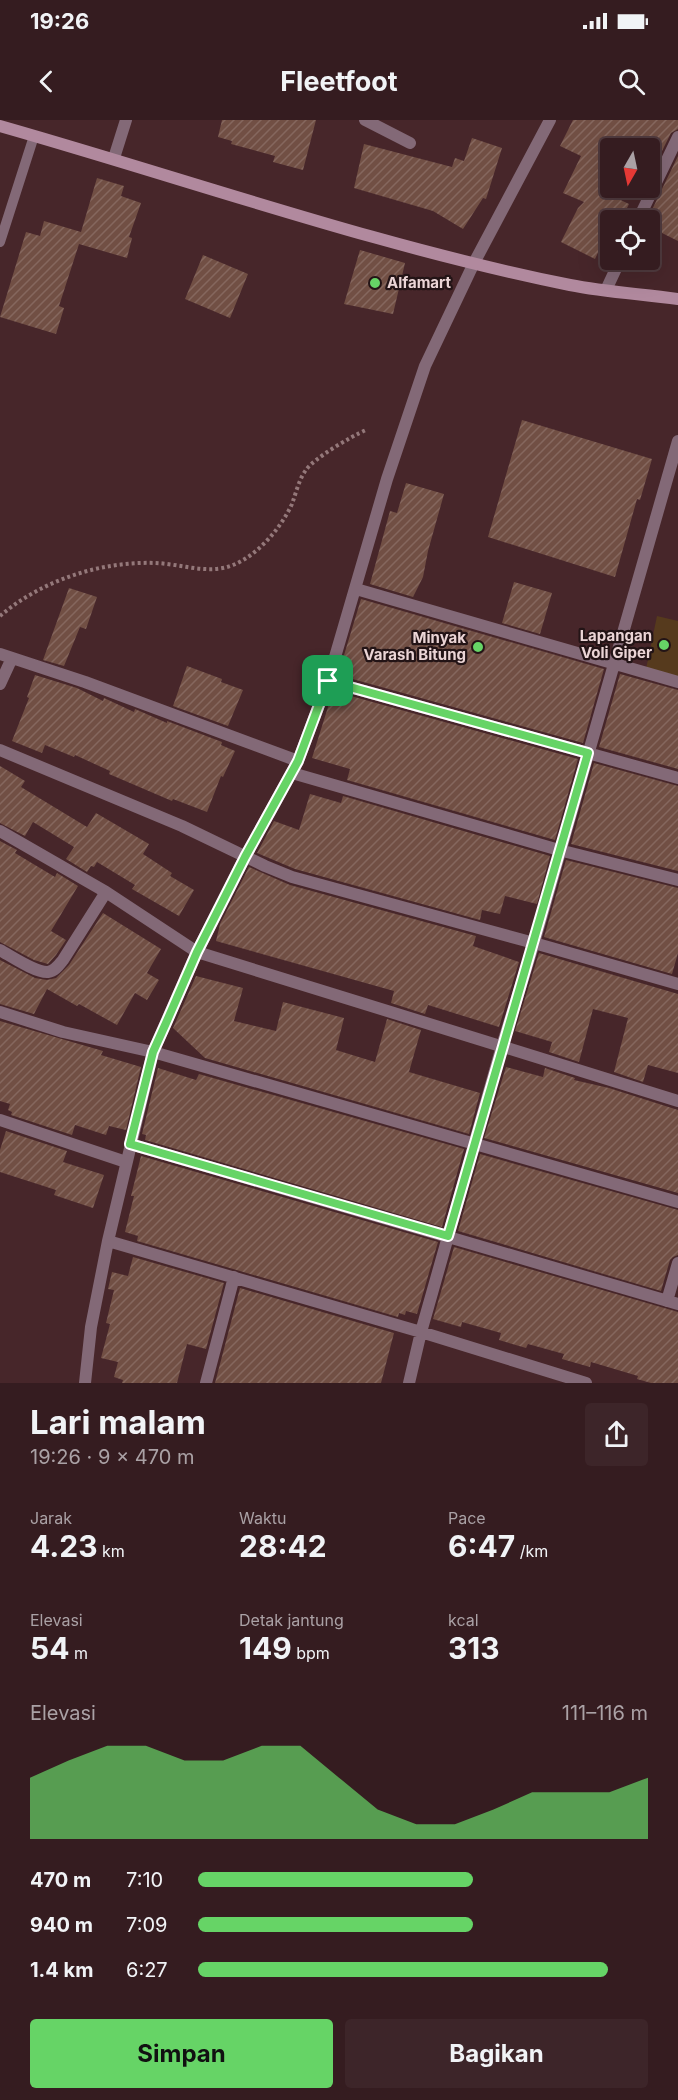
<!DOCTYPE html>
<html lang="id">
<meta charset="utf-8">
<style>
:root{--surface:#351c20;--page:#3d2529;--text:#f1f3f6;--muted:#aaa1a5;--line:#4f3a3e;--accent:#66d466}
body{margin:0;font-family:Inter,sans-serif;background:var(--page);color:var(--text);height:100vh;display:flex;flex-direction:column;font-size:22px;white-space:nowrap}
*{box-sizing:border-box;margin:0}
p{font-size:20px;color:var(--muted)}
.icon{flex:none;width:33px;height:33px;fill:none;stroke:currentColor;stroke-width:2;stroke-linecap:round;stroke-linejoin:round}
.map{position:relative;height:1263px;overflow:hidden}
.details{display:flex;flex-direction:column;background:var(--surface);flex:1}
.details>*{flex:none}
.needle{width:39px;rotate:189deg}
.fabs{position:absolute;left:600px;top:18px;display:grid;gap:12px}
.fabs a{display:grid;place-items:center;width:60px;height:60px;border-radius:6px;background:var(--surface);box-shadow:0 6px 24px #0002,0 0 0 2px var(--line);font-size:30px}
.pin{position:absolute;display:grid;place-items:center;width:51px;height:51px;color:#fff;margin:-26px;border-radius:12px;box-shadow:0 3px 9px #0006}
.round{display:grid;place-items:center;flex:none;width:63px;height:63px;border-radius:6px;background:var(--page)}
.summary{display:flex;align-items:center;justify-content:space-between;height:102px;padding:0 30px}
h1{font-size:33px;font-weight:700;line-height:45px}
.figures{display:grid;grid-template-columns:repeat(3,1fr);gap:9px;height:102px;padding:6px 30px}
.figures div{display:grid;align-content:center}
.figures b{font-size:30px;font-weight:700}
.figures small{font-size:16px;font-weight:400}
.figures p{font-size:16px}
.chart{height:168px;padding:12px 30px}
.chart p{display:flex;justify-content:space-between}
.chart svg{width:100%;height:108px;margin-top:6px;fill:var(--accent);opacity:.7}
.primary-button{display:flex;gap:12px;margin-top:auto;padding:12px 30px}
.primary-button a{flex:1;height:69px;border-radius:6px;background:var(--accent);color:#111;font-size:24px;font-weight:700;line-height:69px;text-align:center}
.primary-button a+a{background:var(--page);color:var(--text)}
ul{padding:0 30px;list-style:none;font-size:20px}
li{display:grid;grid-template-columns:96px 72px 1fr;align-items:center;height:45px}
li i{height:15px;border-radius:8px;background:var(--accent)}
.status{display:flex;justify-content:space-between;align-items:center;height:42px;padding:0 30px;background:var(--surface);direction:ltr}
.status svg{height:16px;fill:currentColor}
header{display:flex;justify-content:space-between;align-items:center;height:78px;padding:0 30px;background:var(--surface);font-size:27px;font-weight:700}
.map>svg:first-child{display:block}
.green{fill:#563a1d}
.building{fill:url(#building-hatch)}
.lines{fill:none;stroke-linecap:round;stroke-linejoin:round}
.path{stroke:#94787a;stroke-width:4;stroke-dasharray:3 3;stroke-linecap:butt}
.lane{stroke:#836977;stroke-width:10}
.street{stroke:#836977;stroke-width:12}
.secondary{stroke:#b1899e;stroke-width:12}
.route-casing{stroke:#fff;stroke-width:12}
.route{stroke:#66d466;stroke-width:8}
.poi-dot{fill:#66d466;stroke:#231416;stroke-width:2}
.labels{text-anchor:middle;stroke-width:4.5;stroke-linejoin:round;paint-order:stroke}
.poi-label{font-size:15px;font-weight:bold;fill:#ebd5d6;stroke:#231416;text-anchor:end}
</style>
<div class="status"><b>19:26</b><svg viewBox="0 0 49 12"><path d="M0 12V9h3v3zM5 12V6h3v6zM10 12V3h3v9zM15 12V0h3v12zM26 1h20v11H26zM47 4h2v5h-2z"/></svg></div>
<header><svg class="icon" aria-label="back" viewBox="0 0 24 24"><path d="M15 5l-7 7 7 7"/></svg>Fleetfoot<svg class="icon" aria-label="search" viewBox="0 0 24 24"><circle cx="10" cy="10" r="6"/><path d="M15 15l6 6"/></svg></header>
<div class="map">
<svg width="678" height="1263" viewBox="0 0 678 1263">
<defs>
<pattern id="building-hatch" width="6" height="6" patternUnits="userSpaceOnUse" patternTransform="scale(1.5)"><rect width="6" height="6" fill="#714f44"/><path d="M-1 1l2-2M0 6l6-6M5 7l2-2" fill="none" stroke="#85675e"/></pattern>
</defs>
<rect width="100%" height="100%" fill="#47262a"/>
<path class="green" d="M657 496 678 501V557L646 549Z"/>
<path class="building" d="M222 0H316L303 50 273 42 275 36 231 24 232 21 218 17Z
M573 0H678V9L671 13 659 37 650 31V28H610V75L629 84 621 100H610V107L595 139 561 122 578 88 584 82 563 73 581 36 560 26Z
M472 18 502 28 486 79 483 78 463 109 433 91 354 68 364 24 452 47 455 38 464 41Z
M678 36V121L650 107V100H647Z
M97 58 124 66 121 76 141 83 129 117 132 118 127 138 79 124 59 186 64 188 56 214 0 197 26 112 40 116 44 101 81 112Z
M360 130 405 143 393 194 344 184Z
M203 135 248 154 230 198 185 179Z
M522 300 652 339 640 380 637 379 615 457 488 417Z
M406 363 444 374 428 431 423 457 413 477 370 464 390 391 397 393Z
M514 462 552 473 540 514 502 503Z
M69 468 97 477 86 509 80 507 64 546 43 540Z
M361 479 604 549 583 623 338 555Z
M187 546 222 559 221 562 243 570 228 606 173 586Z
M620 554 678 570V649L599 627Z
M35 555 77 568 103 581 104 578 134 592 135 589 167 603V601L222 622 221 625 235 631 223 657 221 656 207 692 173 679 172 681 109 654 110 651 75 635 74 637 45 625 42 633 12 621 29 578 27 577Z
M333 571 578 639 555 720 347 660 350 649 312 638Z
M594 643 678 666V751L571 724Z
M0 646 25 661 21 667 87 707 96 693 149 724 143 734 172 753 170 756 194 770 179 796 132 769 135 765 97 742 94 747 91 746 87 752 66 739 74 727 33 702 25 716 0 703Z
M310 674 341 683 343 676 550 736 537 784 505 776 500 794 482 790 480 800 295 749 257 733 274 701 299 710Z
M0 721 17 730 15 733 55 757 57 753 78 766 51 811 66 820 56 835 48 844 34 840 0 822Z
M566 740 678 768V833L672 854 544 817Z
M249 747 290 765 476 816 473 826 519 842 499 907 428 885 425 894 391 883 394 871 216 821 220 804Z
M103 793 161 829 147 853 159 860 147 880 135 873 117 905 79 884 77 886 47 869 34 894 0 884V840L35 858 47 860 56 858 69 845Z
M539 833 678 874V953L648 945 643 962 614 952 628 898 593 889 579 942 549 932 552 922 515 911Z
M196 856 243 868 234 901 276 911 283 882 344 898 336 930 375 942 387 899 421 910 409 952 480 973 469 1014 205 938 173 908Z
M0 901 103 931 101 935 141 947 126 1010 109 1006 106 1015 75 1005 72 1015 11 995 12 992 8 990 10 984 0 981Z
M506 947 543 957 545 948 575 958 574 960 609 968 678 990V1073L484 1018Z
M158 948 196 960 199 954 464 1029 442 1107 145 1020 146 1015 142 1014Z
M6 1011 67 1031 63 1042 104 1055 93 1088 54 1075 56 1070 0 1052V1030Z
M480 1034 678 1090V1135L673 1137 670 1140 661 1171 458 1111Z
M141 1036 438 1122 417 1194 406 1191 405 1195 399 1193 398 1197 137 1121 138 1116 125 1112 134 1076H131Z
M454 1127 678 1192V1263H651L637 1259 638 1256 591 1242 590 1247 562 1239 564 1234 528 1224 526 1228 499 1220 501 1213 462 1202 461 1207 433 1199Z
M133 1137 224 1163 206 1229 187 1224 177 1263H122L123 1260 114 1257 118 1242 101 1238 110 1204 106 1203 114 1170 108 1169 112 1152 128 1156Z
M240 1168 394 1213 381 1263H215Z"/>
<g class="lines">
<path class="path" d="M0 496C42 460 101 441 156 443 181 444 209 455 233 445 258 435 281 408 292 384 296 373 299 359 306 350 314 338 352 316 366 310"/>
<path class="lane" d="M0 122 34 16"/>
<path class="street" d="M365 0 410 23
M114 38 126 0
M638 100 678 17
M606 170 620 140
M356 469 678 562
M0 534 85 562 298 641
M328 561 678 658
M0 564 12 538
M0 630 182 706 265 746 292 757 534 823 678 864
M292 653 559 730 678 760
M0 711 106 772 197 832 678 981
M0 830C11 836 36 853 48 852 55 851 59 845 63 840L106 772
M0 892 63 912 153 932 678 1082
M0 1000 126 1042
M130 1024 678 1184
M108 1121 421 1212 586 1263
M667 1181 678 1143
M85 1263 91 1207 108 1121 153 932 197 832 245 737 298 641 328 561 387 359 425 246 474 143 550 0
M206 1263 234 1157
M409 1263 421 1212 502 926 534 823 678 321"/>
<path class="secondary" d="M0 6C190 60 376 126 570 165 605 172 642 174 678 179"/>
</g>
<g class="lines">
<defs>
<path id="route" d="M328 561 588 633 448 1116 130 1024 153 932 166 903 197 832 245 737 298 641Z"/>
</defs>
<use href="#route" class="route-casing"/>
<use href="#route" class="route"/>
</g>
<g class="poi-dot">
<circle cx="375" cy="163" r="6"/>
<circle cx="664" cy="525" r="6"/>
<circle cx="478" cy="527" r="6"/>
</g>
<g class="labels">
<g class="poi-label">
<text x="387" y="168" text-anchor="start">Alfamart</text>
<text x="652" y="521">Lapangan<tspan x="652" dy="17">Voli Giper</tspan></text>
<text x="466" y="523">Minyak<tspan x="466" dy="17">Varash Bitung</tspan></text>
</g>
</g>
</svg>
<div class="fabs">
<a><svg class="needle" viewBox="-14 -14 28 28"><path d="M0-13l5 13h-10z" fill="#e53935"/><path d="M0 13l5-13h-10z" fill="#aaa1a5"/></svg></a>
<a><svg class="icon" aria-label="locate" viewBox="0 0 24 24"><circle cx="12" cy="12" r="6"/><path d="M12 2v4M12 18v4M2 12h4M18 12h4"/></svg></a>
</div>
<div class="pin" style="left:328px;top:561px;background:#1e9e55"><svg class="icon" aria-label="arrive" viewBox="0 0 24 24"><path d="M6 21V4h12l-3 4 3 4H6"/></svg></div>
</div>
<section class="details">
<div class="summary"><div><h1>Lari malam</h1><p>19:26 · 9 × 470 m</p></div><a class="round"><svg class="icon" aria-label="share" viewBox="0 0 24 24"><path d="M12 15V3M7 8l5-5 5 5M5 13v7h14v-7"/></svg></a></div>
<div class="figures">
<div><p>Jarak</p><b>4.23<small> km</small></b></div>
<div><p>Waktu</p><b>28:42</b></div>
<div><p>Pace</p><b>6:47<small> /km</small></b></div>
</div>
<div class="figures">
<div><p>Elevasi</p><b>54<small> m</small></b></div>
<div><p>Detak jantung</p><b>149<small> bpm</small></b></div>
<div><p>kcal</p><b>313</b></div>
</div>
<div class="chart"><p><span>Elevasi</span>111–116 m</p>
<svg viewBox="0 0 160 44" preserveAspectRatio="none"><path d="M0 44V19L10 12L20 6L30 6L40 12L50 12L60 6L70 6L80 19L90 32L100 38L110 38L120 32L130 25L140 25L150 25L160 19V44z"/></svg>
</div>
<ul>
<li><b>470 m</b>7:10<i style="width:61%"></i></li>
<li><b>940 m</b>7:09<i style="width:61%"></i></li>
<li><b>1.4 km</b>6:27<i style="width:91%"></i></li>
</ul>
<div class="primary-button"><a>Simpan</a><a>Bagikan</a></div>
</section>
